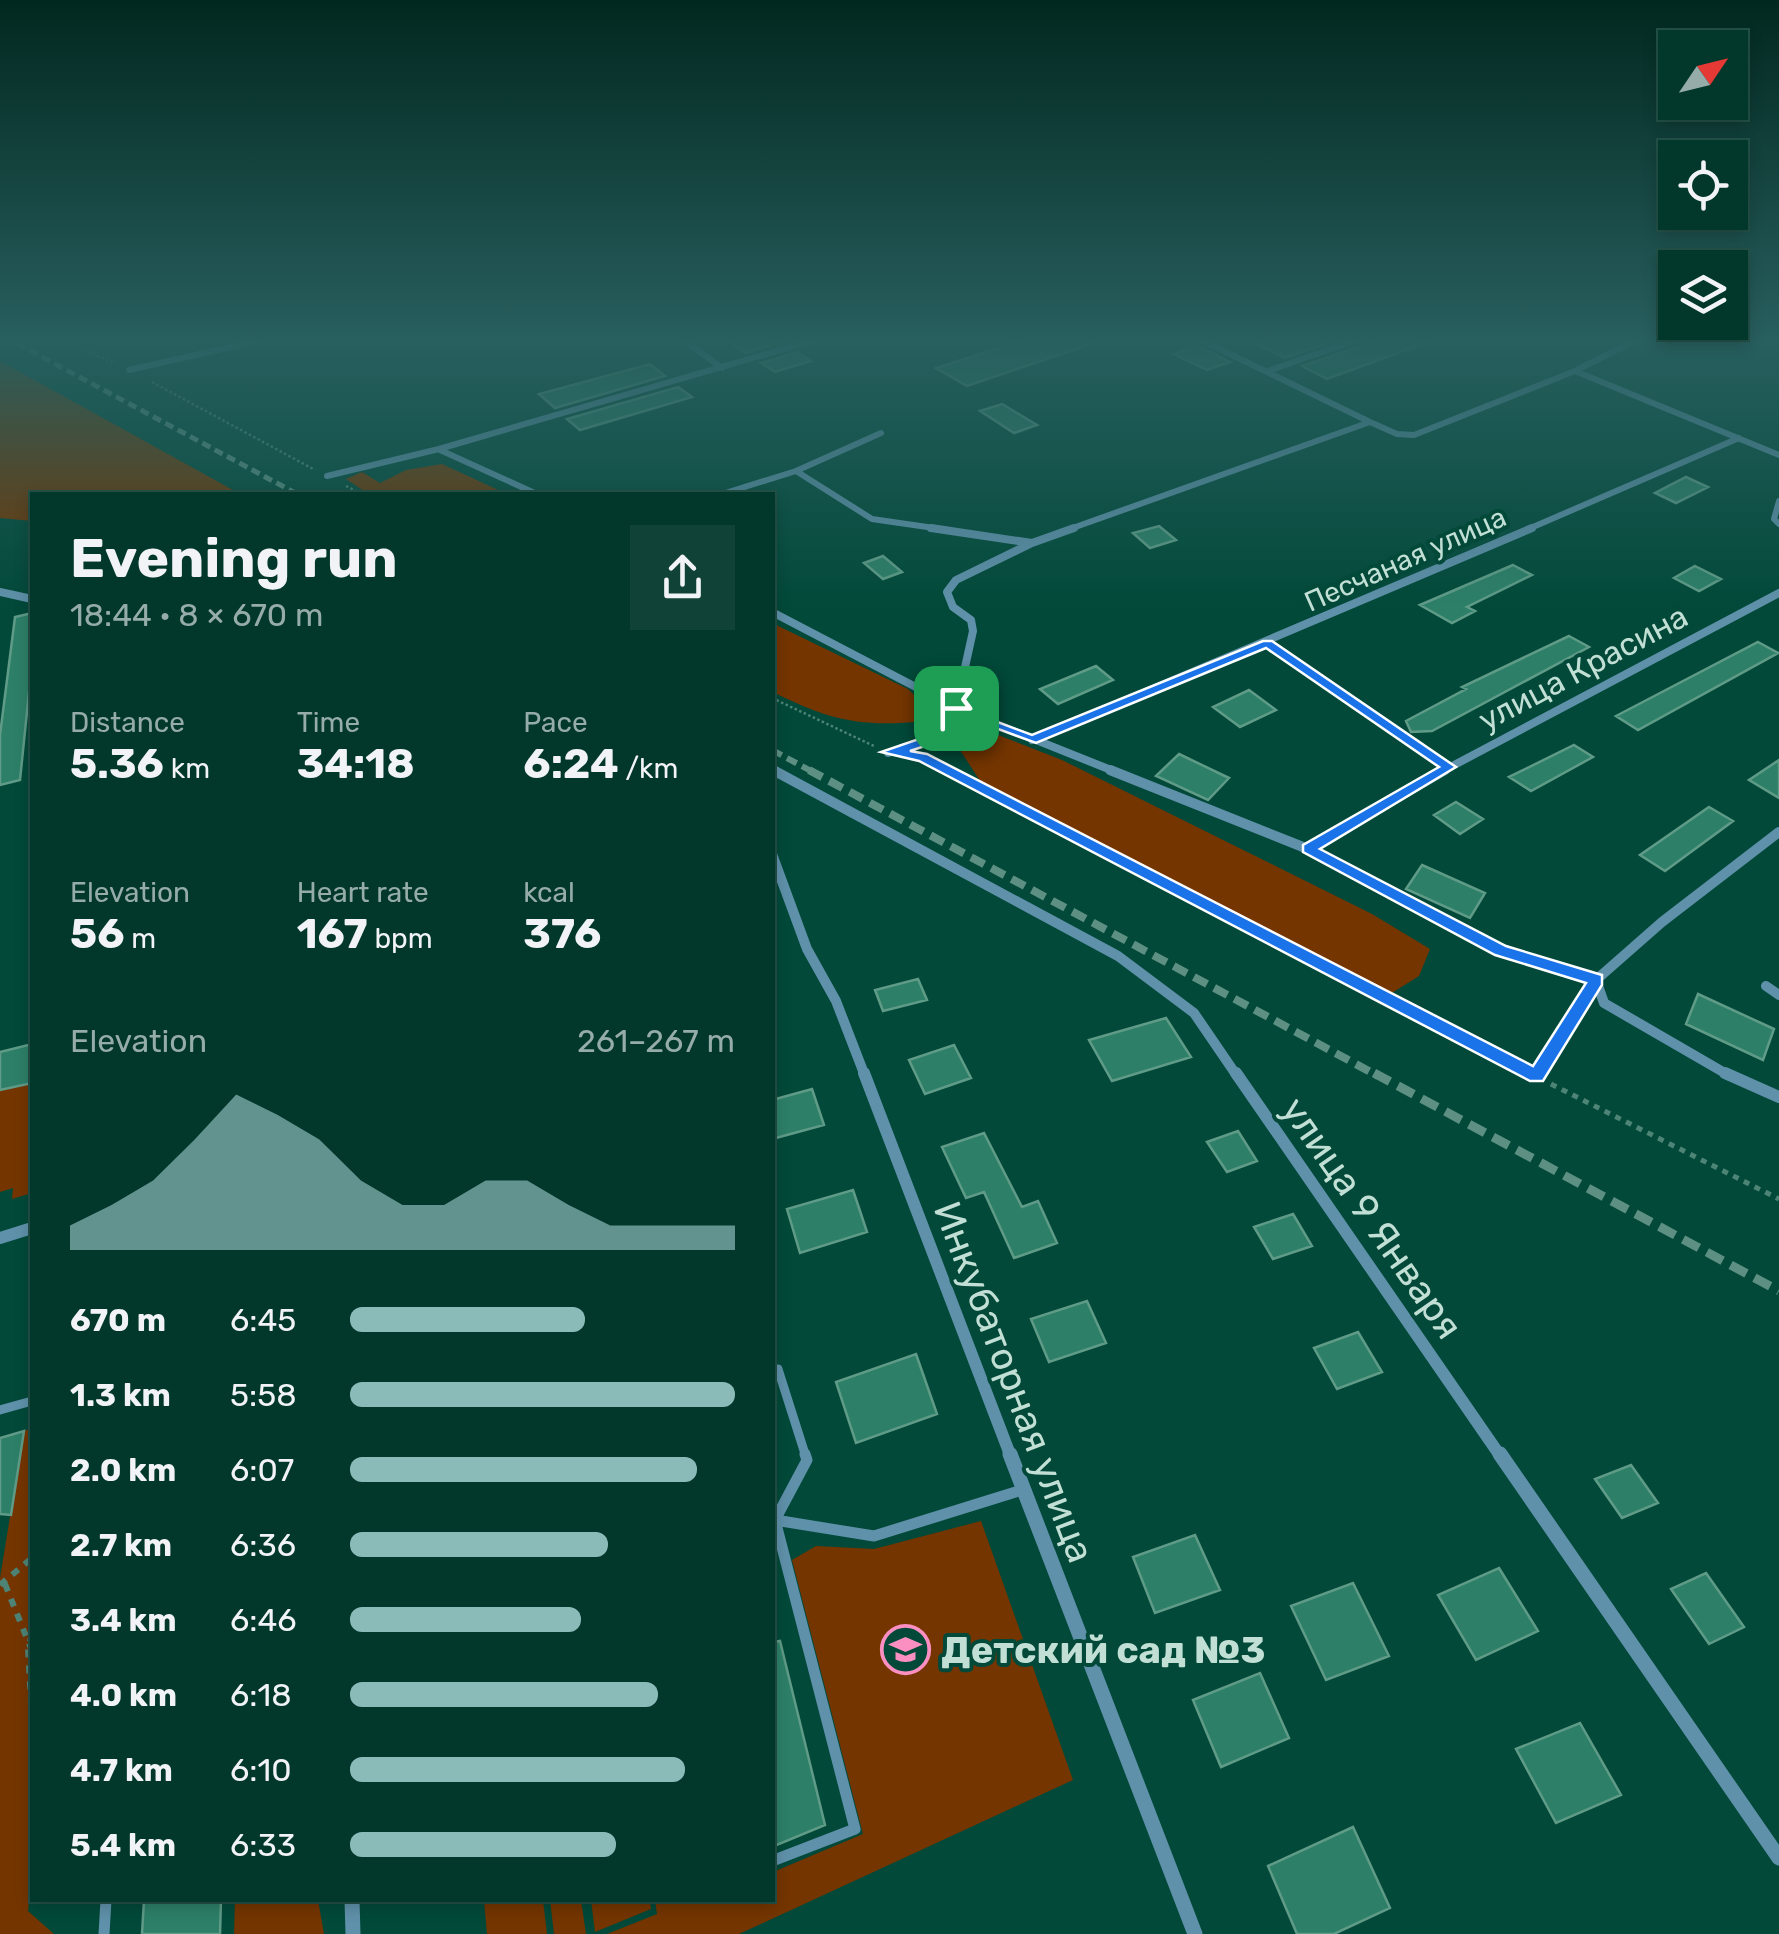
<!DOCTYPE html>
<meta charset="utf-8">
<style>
:root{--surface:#02372b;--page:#104237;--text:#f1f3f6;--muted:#96aca9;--line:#235147;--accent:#8bbbb9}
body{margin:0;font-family:Rubik,sans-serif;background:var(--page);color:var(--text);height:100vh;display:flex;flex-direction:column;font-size:38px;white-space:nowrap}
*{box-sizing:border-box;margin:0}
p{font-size:32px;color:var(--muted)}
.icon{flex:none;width:55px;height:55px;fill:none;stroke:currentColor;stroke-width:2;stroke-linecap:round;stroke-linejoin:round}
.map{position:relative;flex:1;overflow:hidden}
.sheet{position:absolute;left:30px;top:492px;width:745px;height:1410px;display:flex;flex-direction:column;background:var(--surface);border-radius:0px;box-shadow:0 5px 15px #0003,0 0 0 2px var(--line)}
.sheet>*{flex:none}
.needle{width:65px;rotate:55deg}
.buttons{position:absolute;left:1658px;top:30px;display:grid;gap:20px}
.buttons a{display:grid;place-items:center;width:90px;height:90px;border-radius:0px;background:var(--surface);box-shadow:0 5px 15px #0003,0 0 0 2px var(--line);font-size:50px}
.pin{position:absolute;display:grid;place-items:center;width:85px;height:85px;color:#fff;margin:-42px;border-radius:20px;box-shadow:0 5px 15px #0006}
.round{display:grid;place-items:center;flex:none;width:105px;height:105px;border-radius:0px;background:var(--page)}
.headline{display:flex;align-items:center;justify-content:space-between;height:170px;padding:0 40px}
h1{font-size:55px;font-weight:700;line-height:75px}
.stats{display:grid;grid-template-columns:repeat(3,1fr);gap:15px;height:170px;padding:10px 40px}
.stats div{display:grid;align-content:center}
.stats b{font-size:42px;font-weight:700}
.stats small{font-size:28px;font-weight:400}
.stats p{font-size:28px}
.chart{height:280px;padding:20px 40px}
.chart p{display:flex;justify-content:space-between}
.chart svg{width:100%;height:180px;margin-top:10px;fill:var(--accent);opacity:.7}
ul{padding:0 40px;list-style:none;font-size:32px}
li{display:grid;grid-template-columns:160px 120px 1fr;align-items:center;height:75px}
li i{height:25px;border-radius:12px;background:var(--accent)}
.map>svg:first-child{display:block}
.green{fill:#743501}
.building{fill:#2d7f68;stroke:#5f9b87;stroke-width:2.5}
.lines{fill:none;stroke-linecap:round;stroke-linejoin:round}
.path-far3{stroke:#4d8476;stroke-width:2.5;stroke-dasharray:2.5 2.5;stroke-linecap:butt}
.path-far2{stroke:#4d8476;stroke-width:4;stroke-dasharray:5 5;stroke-linecap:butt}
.path-far1{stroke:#4d8476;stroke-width:5;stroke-dasharray:6 6;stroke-linecap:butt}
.path{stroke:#4d8476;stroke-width:6;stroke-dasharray:8 8;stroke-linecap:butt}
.service-far1{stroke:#5f91aa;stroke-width:9}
.service{stroke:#5f91aa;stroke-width:11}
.minor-far4{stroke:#5f91aa;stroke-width:6}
.minor-far3{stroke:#5f91aa;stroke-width:8}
.minor-far2{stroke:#5f91aa;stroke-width:10}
.minor-far1{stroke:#5f91aa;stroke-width:12}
.minor{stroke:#5f91aa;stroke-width:15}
.secondary{fill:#6dbfe8;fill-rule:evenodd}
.rail-far3{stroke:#5d9083;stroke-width:5;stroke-dasharray:9 5;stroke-linecap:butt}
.rail-far2{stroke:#5d9083;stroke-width:6;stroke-dasharray:11 6;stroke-linecap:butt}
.rail-far1{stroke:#5d9083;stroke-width:8;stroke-dasharray:15 8;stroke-linecap:butt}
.rail{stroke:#5d9083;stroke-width:9;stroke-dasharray:18 9;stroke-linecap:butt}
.route{fill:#1a73e8;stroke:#fff;stroke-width:2.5;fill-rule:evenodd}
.labels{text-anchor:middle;stroke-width:8;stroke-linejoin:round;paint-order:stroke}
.far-street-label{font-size:28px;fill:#c1dfd4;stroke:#024939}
.street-label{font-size:32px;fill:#c1dfd4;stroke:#024939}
.near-street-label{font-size:38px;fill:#c1dfd4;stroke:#024939}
.near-poi-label{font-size:38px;font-weight:bold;fill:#c1dfd4;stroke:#024939;text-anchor:start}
</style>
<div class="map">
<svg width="1779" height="1934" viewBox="0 0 1779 1934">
<rect width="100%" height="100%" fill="#024939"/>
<path class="green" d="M0 361 242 495H32V521L0 518Z
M442 464 509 495H370L346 479 362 472 380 483 406 470Z
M772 623 908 689 925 706 915 722C856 727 825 718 773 692Z
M975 726 1062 760 1372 914 1430 949 1419 976 1387 996 984 787 960 750Z
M32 1083V1193L12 1199 13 1188 0 1192V1090Z
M32 1428V1874L28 1911 54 1934H0V1578L24 1431Z
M981 1521 1073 1780 739 1934H607L657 1914 655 1900H772L773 1872 863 1834 792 1560 816 1546 874 1549Z
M235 1900H318L324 1934H234Z
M484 1900H543L547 1934H487Z
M550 1900H581L586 1934H554Z
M591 1900H650L651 1909 595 1932Z"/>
<path class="building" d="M721 337H772L781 342 746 353Z
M1032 337 1103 340 967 386 936 368Z
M1279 337H1346L1285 358 1256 344Z
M1372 337 1439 338 1327 379 1302 366 1367 344Z
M1197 345 1230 362 1207 370 1174 354Z
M797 352 811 361 775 372 761 363Z
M650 364 665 376 555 408 539 394Z
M678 387 692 397 580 430 567 419Z
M1002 404 1037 425 1014 433 980 411Z
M1686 477 1708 487 1676 503 1655 493Z
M1159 526 1176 540 1150 548 1133 533Z
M883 556 902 572 883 579 864 563Z
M1513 565 1532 575 1467 607 1475 611 1452 623 1420 605Z
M1695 566 1721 579 1699 591 1674 578Z
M32 613V663L20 780 0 785V735L15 617Z
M1569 636 1589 647 1432 731 1411 732 1406 721 1466 689 1462 687Z
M1758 642 1778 653 1638 730 1616 716Z
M1096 666 1113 680 1058 704 1040 689Z
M1249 690 1276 710 1240 727 1213 707Z
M1574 745 1593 757 1531 791 1509 777Z
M1179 754 1229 778 1208 800 1156 776Z
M1779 760V798L1749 780Z
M1456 802 1483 819 1460 834 1434 815Z
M1709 807 1733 821 1665 871 1640 855Z
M1422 865 1485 893 1470 918 1406 889Z
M918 979 927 1000 883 1011 875 990Z
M1698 994 1774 1029 1763 1060 1686 1024Z
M1166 1018 1191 1057 1112 1081 1089 1040Z
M32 1044V1083L0 1090V1052Z
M954 1045 971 1078 925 1094 909 1060Z
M812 1089 824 1125 772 1139V1100Z
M1238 1131 1257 1161 1227 1172 1207 1142Z
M984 1133 1022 1207 1038 1201 1057 1243 1014 1258 984 1192 966 1198 942 1147Z
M853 1190 867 1232 800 1253 787 1209Z
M1293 1214 1312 1246 1273 1259 1254 1227Z
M1087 1301 1106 1343 1049 1362 1031 1319Z
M1358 1332 1382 1372 1337 1389 1314 1348Z
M916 1354 937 1414 856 1443 836 1382Z
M24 1431 11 1515 0 1514V1438Z
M1631 1465 1658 1503 1622 1518 1595 1479Z
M1195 1535 1220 1590 1155 1613 1133 1557Z
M1499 1568 1538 1631 1476 1660 1438 1595Z
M1706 1573 1744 1627 1709 1644 1671 1589Z
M1353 1583 1389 1656 1326 1680 1291 1606Z
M780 1641 825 1825 772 1847V1642Z
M1260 1673 1289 1738 1221 1767 1193 1700Z
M1580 1723 1621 1795 1556 1823 1516 1749Z
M1353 1827 1390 1908 1334 1934H1297L1268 1866Z
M144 1900H221L220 1934H142Z"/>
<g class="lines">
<path class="path-far3" d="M56 337 116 364
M152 382 315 470
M346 486 364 495
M772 698 874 746
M926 759 951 772"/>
<path class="path-far2" d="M947 770 1520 1068"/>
<path class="path-far1" d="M1551 1084 1779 1199"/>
<path class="path" d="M5 1584 32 1651
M0 1585 32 1558
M32 1634 28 1648 32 1720"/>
<path class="service-far1" d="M772 1370 778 1369 806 1457
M0 1410 32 1401"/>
<path class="service" d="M775 1520 874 1536 1022 1490
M772 1861 855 1829 775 1520 807 1460 805 1454
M104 1934 106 1900"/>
<path class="minor-far4" d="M680 337 722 368
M1195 337 1370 422 1397 434 1414 435 1575 371 1642 337
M129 370 274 337
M1268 371 1365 337
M1575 371 1779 455
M440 450 539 495
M796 471 872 519 948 530
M327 476 439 449 825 337
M719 495 796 471 881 433
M1779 501 1774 519 1779 524
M1067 530 1370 422
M1526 530 1739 438"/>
<path class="minor-far3" d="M1032 543 1074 528
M0 592 32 599
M772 612 956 708 1116 772
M1267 643 1450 767
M1032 740 1532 528
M888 753 927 741 956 708 973 631 971 620 953 607 947 592 956 580 1032 543 931 528
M772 769 778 772
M1441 772 1779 593"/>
<path class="minor-far2" d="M773 770 1118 956 1194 1013 1237 1076
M1110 770 1308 849 1501 951 1596 980 1604 1003 1730 1076
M1308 849 1445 770
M772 854 807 949 836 1001 865 1076
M1766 986 1779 995
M1537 1076 1596 980 1662 922 1779 832"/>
<path class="minor-far1" d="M864 1073 1011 1457
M1236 1073 1501 1457
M1725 1073 1779 1097
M0 1238 32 1228"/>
<path class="minor" d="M1010 1454 1195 1934
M1500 1454 1779 1858
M352 1900 353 1934"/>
<path class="secondary" d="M1763 337H1779V344Z"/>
<path class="rail-far3" d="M5 337 299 495"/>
<path class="rail-far2" d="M772 750 813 772"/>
<path class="rail-far1" d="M809 770 1378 1076"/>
<path class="rail" d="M1374 1073 1779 1291"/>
</g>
<linearGradient id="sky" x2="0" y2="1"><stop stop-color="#01281f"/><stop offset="0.56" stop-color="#285f5f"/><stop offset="1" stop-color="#285f5f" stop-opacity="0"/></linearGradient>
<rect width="1779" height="607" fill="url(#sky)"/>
<path class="route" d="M1263 641H1272L1456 767 1320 849 1506 946 1602 975V985L1543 1081H1530L919 761 881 752 922 738 952 705 1032 735ZM1266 648 1439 767 1303 845V852L1495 955 1586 983 1533 1066 927 754 910 751 931 744 958 714 1036 743Z"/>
<defs>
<symbol id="school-ring" viewBox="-11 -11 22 22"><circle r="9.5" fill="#024939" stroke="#fc8fc2" stroke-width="1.5"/><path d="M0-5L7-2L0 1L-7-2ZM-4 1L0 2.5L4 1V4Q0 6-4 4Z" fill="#fc8fc2"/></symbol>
</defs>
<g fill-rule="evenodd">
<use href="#school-ring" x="878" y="1622" width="55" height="55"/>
</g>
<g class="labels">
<g class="far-street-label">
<text transform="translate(1405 559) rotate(-24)" y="10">Песчаная улица</text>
</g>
<g class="street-label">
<text transform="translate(1583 668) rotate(-28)" y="11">улица Красина</text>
</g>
<g class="near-street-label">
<text transform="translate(1372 1218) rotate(55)" y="13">улица 9 Января</text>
<text transform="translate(1014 1382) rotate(69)" y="13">Инкубаторная улица</text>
</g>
<g class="near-poi-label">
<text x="941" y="1663">Детский сад №3</text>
</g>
</g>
</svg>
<div class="buttons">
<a><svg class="needle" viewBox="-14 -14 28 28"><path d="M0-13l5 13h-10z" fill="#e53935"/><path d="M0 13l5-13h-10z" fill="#96aca9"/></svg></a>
<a><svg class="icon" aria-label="locate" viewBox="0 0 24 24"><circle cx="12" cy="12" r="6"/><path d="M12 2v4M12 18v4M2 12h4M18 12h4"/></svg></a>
<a><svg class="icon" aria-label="layers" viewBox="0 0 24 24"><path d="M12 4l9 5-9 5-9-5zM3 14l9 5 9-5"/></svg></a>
</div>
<div class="pin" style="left:956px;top:708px;background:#1e9e55"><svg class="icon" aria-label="arrive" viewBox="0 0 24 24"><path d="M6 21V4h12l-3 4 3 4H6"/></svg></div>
<section class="sheet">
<div class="headline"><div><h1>Evening run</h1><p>18:44 · 8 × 670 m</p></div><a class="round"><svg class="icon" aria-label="share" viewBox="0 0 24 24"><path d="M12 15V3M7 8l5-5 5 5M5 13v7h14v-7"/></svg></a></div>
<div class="stats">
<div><p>Distance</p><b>5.36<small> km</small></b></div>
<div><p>Time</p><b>34:18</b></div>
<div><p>Pace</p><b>6:24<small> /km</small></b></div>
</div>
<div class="stats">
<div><p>Elevation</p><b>56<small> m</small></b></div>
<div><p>Heart rate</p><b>167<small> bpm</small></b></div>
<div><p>kcal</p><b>376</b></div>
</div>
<div class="chart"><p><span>Elevation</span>261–267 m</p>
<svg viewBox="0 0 160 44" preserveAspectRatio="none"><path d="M0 44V38L10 33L20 27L30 17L40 6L50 11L60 17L70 27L80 33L90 33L100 27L110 27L120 33L130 38L140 38L150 38L160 38V44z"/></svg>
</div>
<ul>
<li><b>670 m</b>6:45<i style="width:61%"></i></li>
<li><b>1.3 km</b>5:58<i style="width:100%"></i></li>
<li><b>2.0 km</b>6:07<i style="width:90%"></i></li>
<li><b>2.7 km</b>6:36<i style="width:67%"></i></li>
<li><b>3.4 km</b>6:46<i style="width:60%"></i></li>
<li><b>4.0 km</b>6:18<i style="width:80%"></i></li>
<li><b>4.7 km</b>6:10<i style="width:87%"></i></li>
<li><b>5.4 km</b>6:33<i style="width:69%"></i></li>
</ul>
</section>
</div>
